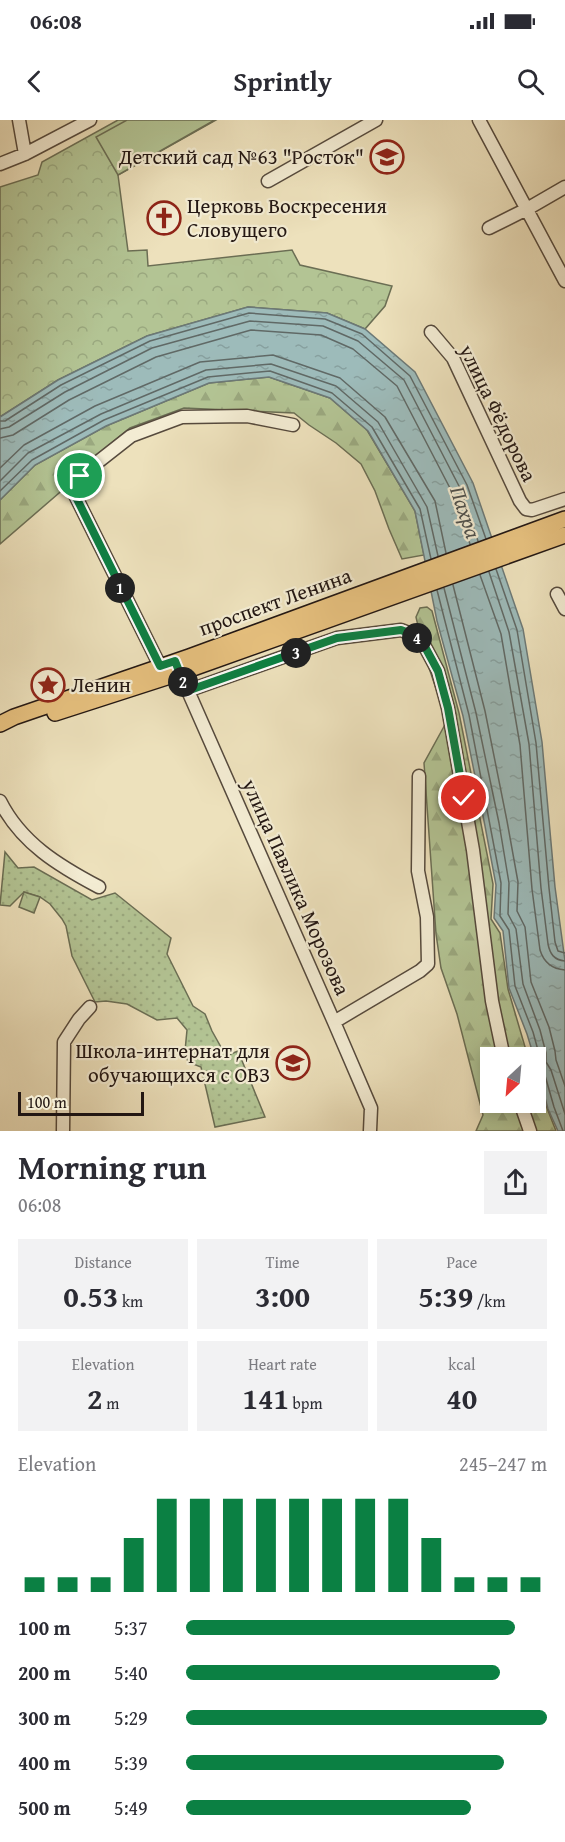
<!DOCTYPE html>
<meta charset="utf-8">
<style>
:root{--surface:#fff;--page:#f2f2f3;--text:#2b2b33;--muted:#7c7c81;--accent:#0b8043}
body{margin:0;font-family:"Gentium Book Plus",serif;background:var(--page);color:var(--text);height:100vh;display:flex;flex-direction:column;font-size:22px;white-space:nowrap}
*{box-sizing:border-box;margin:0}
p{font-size:20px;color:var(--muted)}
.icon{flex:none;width:33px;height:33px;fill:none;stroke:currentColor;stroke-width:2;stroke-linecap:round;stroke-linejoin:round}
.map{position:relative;height:1011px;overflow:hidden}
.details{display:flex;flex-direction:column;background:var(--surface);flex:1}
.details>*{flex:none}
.needle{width:39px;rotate:206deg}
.controls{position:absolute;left:480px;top:927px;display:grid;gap:12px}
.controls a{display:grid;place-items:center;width:66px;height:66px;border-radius:0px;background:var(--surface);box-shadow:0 3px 15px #0003;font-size:30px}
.scale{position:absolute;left:18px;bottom:15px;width:126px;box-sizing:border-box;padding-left:6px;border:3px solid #231713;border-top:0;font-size:16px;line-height:21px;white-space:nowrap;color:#231713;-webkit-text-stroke:4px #f3ecd3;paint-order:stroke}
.pin{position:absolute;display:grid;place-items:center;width:51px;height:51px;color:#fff;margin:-26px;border:3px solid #fff;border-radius:50%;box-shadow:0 2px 6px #0007}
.km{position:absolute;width:30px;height:30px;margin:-15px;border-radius:50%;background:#222;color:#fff;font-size:16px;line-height:30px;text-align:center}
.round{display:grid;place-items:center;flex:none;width:63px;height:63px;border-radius:0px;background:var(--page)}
.summary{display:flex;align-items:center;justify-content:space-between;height:102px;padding:0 18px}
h1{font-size:33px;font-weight:800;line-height:45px}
.stats{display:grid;grid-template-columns:repeat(3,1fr);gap:9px;height:102px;padding:6px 18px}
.stats div{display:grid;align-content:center;border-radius:0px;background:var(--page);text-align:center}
.stats b{font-size:30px;font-weight:800}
.stats small{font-size:16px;font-weight:400}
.stats p{font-size:16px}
.chart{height:168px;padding:12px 18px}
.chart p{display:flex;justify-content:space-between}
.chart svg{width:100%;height:108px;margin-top:6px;stroke:var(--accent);stroke-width:6}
ul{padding:0 18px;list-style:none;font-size:20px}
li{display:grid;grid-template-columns:96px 72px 1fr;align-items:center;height:45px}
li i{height:15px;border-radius:8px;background:var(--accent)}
.status{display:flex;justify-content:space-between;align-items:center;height:42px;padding:0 30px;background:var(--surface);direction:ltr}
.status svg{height:16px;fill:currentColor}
header{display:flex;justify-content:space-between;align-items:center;height:78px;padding:0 18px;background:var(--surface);font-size:27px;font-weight:800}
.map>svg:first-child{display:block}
.grass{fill:url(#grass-dots);stroke:#6b6e54;stroke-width:1.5}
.forest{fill:url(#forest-firs);stroke:#6b6e54;stroke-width:1.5}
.park{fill:url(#park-crowns);stroke:#6b6e54;stroke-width:1.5}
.garden{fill:#b3c494;stroke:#6b6e54;stroke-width:1.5}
.water{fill:url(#water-ripples);stroke:#6c7977;stroke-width:1.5}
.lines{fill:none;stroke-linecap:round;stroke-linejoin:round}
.shore{stroke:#606966;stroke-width:1.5}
.minor-casing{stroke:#564a3d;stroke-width:15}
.major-casing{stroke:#231713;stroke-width:18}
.minor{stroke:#f3ecd3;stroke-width:12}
.major{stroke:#e6c07e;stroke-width:15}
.route-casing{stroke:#fff;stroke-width:12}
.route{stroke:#0b8043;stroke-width:8}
.labels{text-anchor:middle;stroke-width:4.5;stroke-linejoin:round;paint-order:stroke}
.poi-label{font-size:21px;fill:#231713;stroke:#f3ecd3;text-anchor:end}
.street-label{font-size:21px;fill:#231713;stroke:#f3ecd3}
.water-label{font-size:22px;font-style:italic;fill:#4e504d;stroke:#f3ecd3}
</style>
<div class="status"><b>06:08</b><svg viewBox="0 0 49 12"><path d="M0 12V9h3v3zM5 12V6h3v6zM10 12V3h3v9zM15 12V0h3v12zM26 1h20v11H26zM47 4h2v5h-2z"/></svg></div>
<header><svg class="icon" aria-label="back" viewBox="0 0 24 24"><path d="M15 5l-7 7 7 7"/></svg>Sprintly<svg class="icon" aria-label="search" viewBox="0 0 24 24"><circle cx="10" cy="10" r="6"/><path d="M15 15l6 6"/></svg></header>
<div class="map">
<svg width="565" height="1011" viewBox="0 0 565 1011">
<defs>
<pattern id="grass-dots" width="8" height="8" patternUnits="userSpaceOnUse" patternTransform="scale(1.5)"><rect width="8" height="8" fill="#b3c494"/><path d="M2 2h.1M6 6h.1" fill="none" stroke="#9aa87f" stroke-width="1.8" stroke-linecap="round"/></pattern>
<pattern id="forest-firs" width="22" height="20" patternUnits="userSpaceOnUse" patternTransform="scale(1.5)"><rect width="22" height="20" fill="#b3c494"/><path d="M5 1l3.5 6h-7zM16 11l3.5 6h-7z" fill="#9aa87f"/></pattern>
<pattern id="park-crowns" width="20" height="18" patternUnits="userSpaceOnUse" patternTransform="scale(1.5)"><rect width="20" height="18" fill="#b3c494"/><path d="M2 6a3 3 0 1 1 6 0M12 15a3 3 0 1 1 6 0" fill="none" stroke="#9aa87f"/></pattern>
<pattern id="water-ripples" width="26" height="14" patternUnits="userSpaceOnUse" patternTransform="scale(1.5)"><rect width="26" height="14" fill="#9dbbba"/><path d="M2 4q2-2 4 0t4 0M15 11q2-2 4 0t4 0" fill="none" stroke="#87a09f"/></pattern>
</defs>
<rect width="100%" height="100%" fill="#ede1bc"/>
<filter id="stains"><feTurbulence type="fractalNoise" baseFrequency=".00333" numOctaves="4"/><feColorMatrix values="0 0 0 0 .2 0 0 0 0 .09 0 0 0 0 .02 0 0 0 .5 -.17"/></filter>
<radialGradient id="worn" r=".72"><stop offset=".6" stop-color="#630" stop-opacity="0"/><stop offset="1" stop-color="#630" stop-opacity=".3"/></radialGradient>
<path class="grass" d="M5 732 18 748 34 747 92 780 115 773 171 818 167 834 193 886 205 894 212 911 226 936 238 931 265 997 215 1007 201 947 188 942 185 931 187 910 177 898 157 900 127 884 106 881 95 882 72 836 66 806 62 799 50 784 40 777 24 772 10 786 0 785Z"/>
<path class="forest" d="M269 257 330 278 367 310 415 391 424 435 402 439 389 409 375 371 361 344 336 323 309 305 294 293 184 288 130 308 81 348 66 367 0 424V380L35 345 106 306 209 263Z
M427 487 432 491 459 593 493 764 491 799 500 813 508 869 528 937 490 938V982H536V960L556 1011H476L483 995 457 894 441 848 436 814 424 643 447 601 425 536 416 497 420 488Z"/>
<path class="park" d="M118 0H216L118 55 128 131 147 130 148 146 292 130 300 145 392 166 385 186 365 209 327 193 248 187 147 216 58 260 0 297V67L38 55 42 42Z
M24 772 40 777 34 793 19 787Z"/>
<path class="garden" d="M127 0H212L213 1 118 55 96 17Z"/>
<path class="water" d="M248 187 327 193 365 209 415 252 473 363 523 509 542 622 555 767 565 841V1011H558L548 989 536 944V938L534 937 527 914 509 868 503 811 494 798 496 765 485 706 463 596 437 501 415 391 368 311 330 278 269 257 209 263 106 306 35 345 0 380V297L58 260 147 216Z"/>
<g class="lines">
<path class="shore" d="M0 301H5L61 265 150 221 249 193 325 199 362 214 410 256 467 365 486 419
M0 309 9 307 65 272 152 228 250 201 323 206 358 221 404 260 460 368 478 421
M0 318 13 315 69 280 156 237 251 210 321 215 353 229 397 266 452 372 470 424
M0 348 24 325 95 286 200 242 273 235 340 258 385 297 435 381 446 433
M0 361 28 333 101 294 206 250 271 244 336 266 378 302 427 387 438 436
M0 371 32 340 104 300 208 257 270 251 332 273 372 307 420 389 431 439
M496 449 517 510 536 623 549 768 555 822 558 831 565 833
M489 452 509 512 529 624 541 768 548 824C550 834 554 840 565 841
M480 455 501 514 520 625 532 769 540 830C544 843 552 849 565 850
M453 465 485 591 507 701 518 762 517 791 525 807 531 862 549 907 555 931 556 940 565 966
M444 468 476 593 499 703 509 763 508 794 516 809 523 864 540 910 546 933V942L551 950 565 994
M437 470 469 595 501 763 500 796 509 810 515 866 533 912 539 934V939L536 943
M536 946 544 952 554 987 563 1011"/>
<defs>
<path id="minor" d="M19 0 25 34
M479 0 565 161
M0 44 25 34 90 0
M268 61 376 0
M489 108 527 89 565 67
M431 212 453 238 520 381 526 389 532 390 565 379
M557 474 565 489
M160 546 72 369 80 356 131 316 182 297 247 296 293 305
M177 546 334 902 371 988 370 1011
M187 571 337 518 401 510 414 515 424 525 438 551 448 588 473 730 492 881 504 938
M0 681C21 723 59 746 99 767
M334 902 420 851 428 844 427 797 418 751 419 656
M520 982 530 1011
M63 1011 64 922 79 899 90 887"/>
<path id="major" d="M55 593 179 553 565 415
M0 604 14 597 189 537 565 399"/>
</defs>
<use href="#minor" class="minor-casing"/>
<use href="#major" class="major-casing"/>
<use href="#minor" class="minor"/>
<use href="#major" class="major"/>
</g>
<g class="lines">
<defs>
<path id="route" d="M80 356 72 369 160 546 175 541 187 571 337 518 401 510 414 515 424 525 438 551 448 588 464 678"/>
</defs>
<use href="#route" class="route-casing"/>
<use href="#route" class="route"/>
</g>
<defs>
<symbol id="school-ring" viewBox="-11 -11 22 22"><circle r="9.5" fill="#f3ecd3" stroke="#8f2418" stroke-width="1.5"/><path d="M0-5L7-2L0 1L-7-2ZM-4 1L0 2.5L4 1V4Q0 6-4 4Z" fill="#8f2418"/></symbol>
<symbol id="church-ring" viewBox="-11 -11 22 22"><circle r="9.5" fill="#f3ecd3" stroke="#8f2418" stroke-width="1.5"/><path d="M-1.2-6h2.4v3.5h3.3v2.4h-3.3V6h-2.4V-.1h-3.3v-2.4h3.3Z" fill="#8f2418"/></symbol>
<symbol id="sight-ring" viewBox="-11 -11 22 22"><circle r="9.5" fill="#f3ecd3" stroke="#8f2418" stroke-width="1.5"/><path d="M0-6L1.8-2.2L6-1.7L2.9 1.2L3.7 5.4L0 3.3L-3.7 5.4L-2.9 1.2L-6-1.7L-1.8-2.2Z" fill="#8f2418"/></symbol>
</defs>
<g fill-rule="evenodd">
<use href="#school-ring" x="368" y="18" width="38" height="38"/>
<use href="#church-ring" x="145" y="79" width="38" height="38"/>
<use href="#sight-ring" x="29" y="546" width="38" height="38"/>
<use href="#school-ring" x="274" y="924" width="38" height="38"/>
</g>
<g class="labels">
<g class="poi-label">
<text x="364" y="44">Детский сад №63 "Росток"</text>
<text x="187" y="93" text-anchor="start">Церковь Воскресения<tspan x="187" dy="24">Словущего</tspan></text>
<text x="71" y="572" text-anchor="start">Ленин</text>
<text x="270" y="938">Школа-интернат для<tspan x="270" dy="24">обучающихся с ОВЗ</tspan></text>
</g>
<g class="street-label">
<text transform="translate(498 293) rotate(64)" y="7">улица Фёдорова</text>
<text transform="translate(275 482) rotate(-20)" y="7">проспект Ленина</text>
<text transform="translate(296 767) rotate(66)" y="7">улица Павлика Морозова</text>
</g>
<g class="water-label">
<text transform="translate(466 392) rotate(71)" y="8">Пахра</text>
</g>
</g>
<rect width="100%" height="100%" filter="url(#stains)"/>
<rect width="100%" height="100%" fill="url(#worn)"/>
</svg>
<div class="controls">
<a><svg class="needle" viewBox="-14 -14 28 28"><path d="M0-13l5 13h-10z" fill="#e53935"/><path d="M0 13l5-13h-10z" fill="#7c7c81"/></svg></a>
</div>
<div class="scale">100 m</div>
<div class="pin" style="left:80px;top:356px;background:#1e9e55"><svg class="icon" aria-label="arrive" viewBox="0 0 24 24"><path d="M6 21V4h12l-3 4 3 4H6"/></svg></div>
<div class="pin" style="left:464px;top:678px;background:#d93025"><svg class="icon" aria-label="check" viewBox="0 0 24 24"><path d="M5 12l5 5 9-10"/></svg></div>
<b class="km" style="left:120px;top:468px">1</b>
<b class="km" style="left:183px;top:562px">2</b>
<b class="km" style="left:296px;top:533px">3</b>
<b class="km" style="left:417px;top:518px">4</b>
</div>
<section class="details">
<div class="summary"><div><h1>Morning run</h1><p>06:08</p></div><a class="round"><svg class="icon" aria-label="share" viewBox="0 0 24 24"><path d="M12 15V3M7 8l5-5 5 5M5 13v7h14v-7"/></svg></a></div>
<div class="stats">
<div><p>Distance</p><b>0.53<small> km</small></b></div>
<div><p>Time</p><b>3:00</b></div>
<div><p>Pace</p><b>5:39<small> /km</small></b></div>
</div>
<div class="stats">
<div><p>Elevation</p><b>2<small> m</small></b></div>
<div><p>Heart rate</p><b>141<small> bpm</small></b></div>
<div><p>kcal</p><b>40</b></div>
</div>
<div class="chart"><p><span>Elevation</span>245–247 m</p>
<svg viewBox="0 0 160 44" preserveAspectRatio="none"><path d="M5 44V38M15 44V38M25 44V38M35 44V22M45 44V6M55 44V6M65 44V6M75 44V6M85 44V6M95 44V6M105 44V6M115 44V6M125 44V22M135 44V38M145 44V38M155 44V38"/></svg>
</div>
<ul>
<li><b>100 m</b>5:37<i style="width:91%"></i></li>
<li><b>200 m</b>5:40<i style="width:87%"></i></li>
<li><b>300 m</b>5:29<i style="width:100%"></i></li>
<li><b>400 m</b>5:39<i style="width:88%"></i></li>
<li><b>500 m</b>5:49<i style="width:79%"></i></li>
</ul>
</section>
